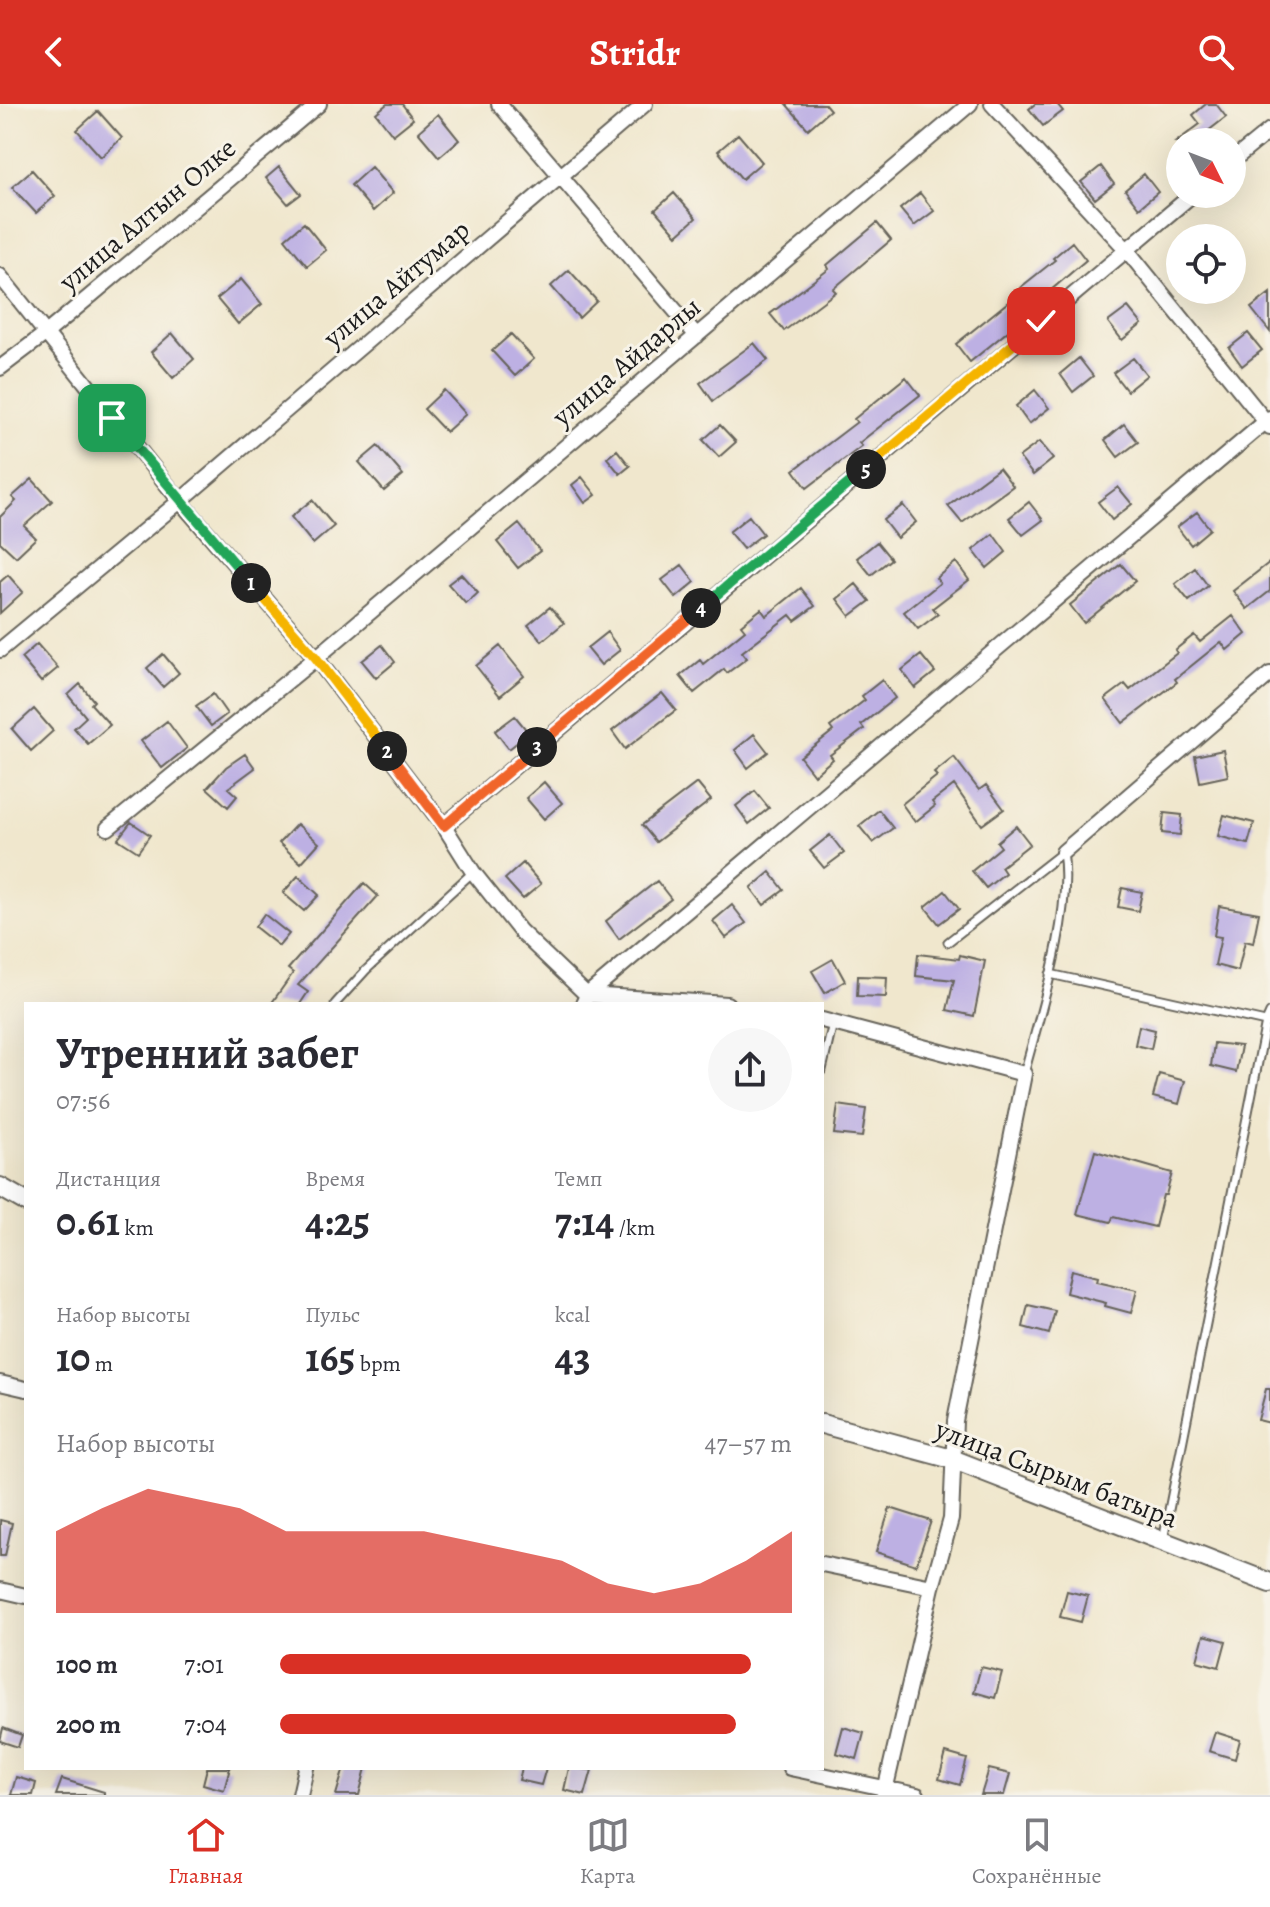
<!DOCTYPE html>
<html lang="ru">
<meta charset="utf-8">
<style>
:root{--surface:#fff;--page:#f7f7f7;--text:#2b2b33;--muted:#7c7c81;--line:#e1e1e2;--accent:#d93025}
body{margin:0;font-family:Alegreya,serif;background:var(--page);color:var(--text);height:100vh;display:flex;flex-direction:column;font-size:30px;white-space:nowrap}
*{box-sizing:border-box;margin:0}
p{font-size:26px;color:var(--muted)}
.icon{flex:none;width:44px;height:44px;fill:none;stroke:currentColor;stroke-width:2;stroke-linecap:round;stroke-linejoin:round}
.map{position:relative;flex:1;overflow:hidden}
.drawer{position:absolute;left:24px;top:898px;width:800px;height:768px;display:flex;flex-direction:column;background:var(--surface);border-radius:0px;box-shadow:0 8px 32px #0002}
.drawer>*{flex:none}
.needle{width:52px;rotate:132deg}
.controls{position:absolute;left:1166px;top:24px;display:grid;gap:16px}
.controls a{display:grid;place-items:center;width:80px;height:80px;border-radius:50%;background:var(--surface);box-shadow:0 8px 32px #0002;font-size:40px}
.pin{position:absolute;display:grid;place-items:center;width:68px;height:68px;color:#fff;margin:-34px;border-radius:16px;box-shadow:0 4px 12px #0006}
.km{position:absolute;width:40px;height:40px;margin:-20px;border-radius:50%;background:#222;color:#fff;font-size:22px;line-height:40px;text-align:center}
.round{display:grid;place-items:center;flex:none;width:84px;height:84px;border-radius:42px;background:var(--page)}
.overview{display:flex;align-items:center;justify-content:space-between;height:136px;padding:0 32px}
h1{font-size:44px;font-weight:700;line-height:60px}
.figures{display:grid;grid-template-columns:repeat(3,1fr);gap:12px;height:136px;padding:8px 32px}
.figures div{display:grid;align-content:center}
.figures b{font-size:40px;font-weight:700}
.figures small{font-size:22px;font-weight:400}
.figures p{font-size:22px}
.chart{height:224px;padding:16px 32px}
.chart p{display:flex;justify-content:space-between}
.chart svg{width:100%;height:144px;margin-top:8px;fill:var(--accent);opacity:.7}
ul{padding:0 32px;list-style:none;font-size:26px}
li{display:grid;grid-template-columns:128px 96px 1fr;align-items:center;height:60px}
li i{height:20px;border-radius:10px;background:var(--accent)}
header{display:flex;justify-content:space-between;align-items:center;height:104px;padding:0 32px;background:var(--accent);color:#fff;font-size:36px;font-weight:700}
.dock{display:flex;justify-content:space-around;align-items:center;height:112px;border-top:2px solid var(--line);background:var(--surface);font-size:22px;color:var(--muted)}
.dock a{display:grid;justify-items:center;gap:4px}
.dock .active{color:var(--accent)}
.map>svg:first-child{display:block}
.building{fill:#bdb0e3}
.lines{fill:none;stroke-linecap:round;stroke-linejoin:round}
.service-casing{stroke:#66635a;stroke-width:11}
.minor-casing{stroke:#66635a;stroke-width:18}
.tertiary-casing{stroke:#66635a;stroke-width:22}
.service{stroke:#fff;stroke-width:7}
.minor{stroke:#fff;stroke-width:14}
.tertiary{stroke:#fff;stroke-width:18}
.split-1-casing{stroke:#fff;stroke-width:16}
.split-2-casing{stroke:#fff;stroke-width:16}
.split-3-casing{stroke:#fff;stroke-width:16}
.split-4-casing{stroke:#fff;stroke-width:16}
.split-5-casing{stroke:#fff;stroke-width:16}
.split-6-casing{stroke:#fff;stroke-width:16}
.split-1{stroke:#22a559;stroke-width:10}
.split-2{stroke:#f5b400;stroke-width:10}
.split-3{stroke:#f0652b;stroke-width:10}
.split-4{stroke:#f0652b;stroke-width:10}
.split-5{stroke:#22a559;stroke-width:10}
.split-6{stroke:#f5b400;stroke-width:10}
.labels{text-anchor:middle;stroke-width:6;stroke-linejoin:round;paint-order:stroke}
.street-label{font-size:28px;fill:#1c1c1c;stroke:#f7f3e8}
</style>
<header><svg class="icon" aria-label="back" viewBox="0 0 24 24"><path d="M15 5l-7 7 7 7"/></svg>Stridr<svg class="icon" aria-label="search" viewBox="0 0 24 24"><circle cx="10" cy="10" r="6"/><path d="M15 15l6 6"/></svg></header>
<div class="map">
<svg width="1270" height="1691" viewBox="0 0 1270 1691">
<rect width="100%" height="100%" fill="#f7f3e8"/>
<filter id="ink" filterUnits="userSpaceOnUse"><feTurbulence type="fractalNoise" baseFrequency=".0125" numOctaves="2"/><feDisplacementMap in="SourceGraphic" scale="16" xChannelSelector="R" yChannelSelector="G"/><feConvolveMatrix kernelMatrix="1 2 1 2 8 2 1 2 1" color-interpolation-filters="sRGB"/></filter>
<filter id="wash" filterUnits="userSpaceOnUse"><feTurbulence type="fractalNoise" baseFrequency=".006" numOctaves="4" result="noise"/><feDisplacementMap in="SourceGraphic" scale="32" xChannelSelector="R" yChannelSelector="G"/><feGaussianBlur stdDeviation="1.8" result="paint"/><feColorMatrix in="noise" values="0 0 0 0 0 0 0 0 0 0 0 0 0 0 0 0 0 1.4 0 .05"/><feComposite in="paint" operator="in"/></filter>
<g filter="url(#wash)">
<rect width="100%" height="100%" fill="#f0e7cd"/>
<g id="blocks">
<path class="building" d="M387 0H402L413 15 393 31 376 9Z
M786 0H825L830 6 808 25Z
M1035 0H1057L1063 7 1043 22 1029 5Z
M1206 0H1216L1226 13 1194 38H1176L1200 20 1193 11Z
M98 7 122 34 101 53 77 26Z
M438 10 459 36 439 53 418 28Z
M738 30 762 58 742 75 718 47Z
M1101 62 1114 80 1095 95 1081 78Z
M279 63 301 90 288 100 266 74Z
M371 63 393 89 373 107 351 81Z
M32 66 55 92 36 109 12 83Z
M1144 70 1158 88 1139 104 1125 86Z
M674 89 696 114 677 131 655 106Z
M920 89 934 107 914 122 900 105Z
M304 119 326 146 307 162 285 135Z
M877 119 891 136 833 185 836 188 784 227 770 210 829 165 827 161Z
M1072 138 1086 156 1022 211 1024 214 970 258 956 240 1023 186 1021 183 1055 156 1053 154Z
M569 166 597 197 579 214 551 182Z
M241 175 262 200 238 220 217 195Z
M1270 189V228L1251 204Z
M1128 203 1142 220 1122 236 1108 218Z
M172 229 194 255 173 274 151 248Z
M1248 229 1262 246 1242 262 1229 244Z
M511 230 534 255 515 272 492 247Z
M754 239 768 256 713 297 700 279Z
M1079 254 1093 272 1073 288 1060 270Z
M1133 254 1147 271 1127 287 1113 269Z
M906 273 920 291 859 339 862 342 807 384 794 366 857 318 854 315Z
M444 286 466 310 446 328 424 305Z
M1035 286 1049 304 1029 320 1016 302Z
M1124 320 1138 338 1118 353 1105 336Z
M720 321 736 338 719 353 703 336Z
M1039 338 1053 355 1033 371 1019 353Z
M378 342 403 371 384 387 359 358Z
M617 346 630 362 620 370 607 354Z
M999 364 1013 382 962 419 948 402Z
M582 373 596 391 585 399 572 381Z
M32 375 52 397 24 422 36 434 16 453 0 438V413L16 397 12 393Z
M1118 383 1132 400 1112 416 1098 398Z
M312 396 334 422 313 440 291 413Z
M1029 398 1043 416 1023 431 1009 414Z
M903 401 916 418 897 434 883 416Z
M1197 408 1210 425 1191 441 1177 423Z
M749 412 763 430 743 445 729 428Z
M519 420 540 447 518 464 497 438Z
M993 430 1006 448 987 464 973 446Z
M877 438 891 455 871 471 857 454Z
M956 458 969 476 933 504 938 510 918 525 904 508 940 479 936 474Z
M1270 458V487L1247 505 1233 487Z
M1121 460 1135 477 1084 519 1070 501Z
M682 461 695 478 676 494 662 476Z
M1195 464 1208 482 1189 497 1175 480Z
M461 470 478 489 466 500 448 480Z
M8 471 23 488 0 509V478Z
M856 480 870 497 850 512 837 495Z
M801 484 815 502 795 517 790 511 742 548 747 554 727 569 724 565 694 589 680 572 700 556 703 560 745 526 741 521 761 505 766 512Z
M550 503 564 519 542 537 528 521Z
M1233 512 1246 530 1227 546 1221 538 1175 575 1177 578 1123 619 1105 595 1125 580 1130 586 1177 549 1175 546 1194 531 1200 538Z
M607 528 620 546 601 561 587 544Z
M37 540 58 564 41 578 21 554Z
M382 541 395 558 376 574 362 557Z
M500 542 524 572 500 592 476 562Z
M163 550 179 569 163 583 147 564Z
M921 551 935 568 915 584 902 566Z
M882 576 895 594 861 621 864 625 830 651 833 655 814 671 800 653 833 627 830 623 865 596 862 592Z
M80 580 94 597 91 600 110 621 88 640 74 624 86 613 68 591Z
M662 589 676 606 625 645 612 627Z
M213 590 227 610 211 622 196 602Z
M34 605 53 627 31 647 12 625Z
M515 612 529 629 509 645 495 627Z
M167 617 187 644 162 664 141 637Z
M754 630 768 648 748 664 735 646Z
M1223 646 1228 672 1200 678 1195 652Z
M245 650 255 664 228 684 237 692 228 703 207 684 226 663Z
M954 653 979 686 986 681 1004 705 982 721 954 681 932 698 935 702 915 718 902 700 937 672 934 669Z
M544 678 562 699 544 715 526 694Z
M697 679 711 696 656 738 642 721Z
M755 687 769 704 749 720 736 702Z
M879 706 893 724 873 739 859 722Z
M1164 709 1182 711 1180 731 1162 729Z
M1224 711 1254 719 1248 740 1218 732Z
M131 718 150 731 138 748 118 735Z
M297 720 319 739 301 759 279 739Z
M1016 722 1030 740 1001 763 1005 769 986 784 972 767 1001 743 997 738Z
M830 731 844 749 824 764 810 747Z
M523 759 541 780 523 795 505 775Z
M770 768 784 786 764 801 751 784Z
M298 772 319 791 304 807 283 789Z
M657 777 671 795 619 835 606 817Z
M364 779 378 792 298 881 308 888 300 900H271L293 869 288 865Z
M1122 784 1142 788 1138 807 1118 803Z
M945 787 959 805 939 820 925 803Z
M732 801 746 819 726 834 713 817Z
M1219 802 1259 809 1253 839 1245 837 1238 867 1215 861 1221 833 1214 832Z
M264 810 289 830 279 842 255 823Z
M918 850 959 855 960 851 985 857 974 912 947 906 954 876 916 872Z
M833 855 845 877 825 889 812 867Z
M858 872 887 873 886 893 857 892Z
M1139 922 1155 926 1151 945 1135 941Z
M1214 939 1241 942 1236 968 1211 962Z
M1159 970 1185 977 1179 1000 1153 993Z
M838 1001 866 1005 862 1033 834 1030Z
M1095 1047 1172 1069 1166 1091H1163L1155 1123 1113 1113 1111 1118 1077 1110Z
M1071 1166 1098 1173 1097 1177 1137 1186 1131 1209 1105 1202 1106 1199 1066 1189Z
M1028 1201 1055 1207 1049 1230 1023 1223Z
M1266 1285H1270V1319L1258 1316Z
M890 1404 931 1417 916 1461 876 1448Z
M0 1416 12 1419 5 1452H0Z
M1067 1487 1088 1492 1081 1518 1060 1513Z
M1204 1531 1226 1537 1219 1563 1197 1557Z
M981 1563 1002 1568 995 1594 974 1588Z
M843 1623 864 1629 857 1655 836 1649Z
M3 1624 22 1631 18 1643 0 1637Z
M1215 1628 1240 1636 1235 1655 1209 1647Z
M946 1649 967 1655 960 1681 939 1675Z
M207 1664H230L224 1686 203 1680Z
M344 1664H366L359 1691H336Z
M522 1664H546L541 1681 519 1676Z
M569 1664 592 1666 585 1691 564 1686Z
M989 1665 1010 1670 1004 1691H981Z
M16 1673 36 1679 33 1691H11Z
M62 1675 104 1688V1691H56Z"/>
</g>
</g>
<g filter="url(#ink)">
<use href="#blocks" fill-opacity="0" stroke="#66635a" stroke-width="2"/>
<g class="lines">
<defs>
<path id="service" d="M948 838 1063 748C1073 809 1040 909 1024 970
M1050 870 1270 919
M335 900 366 866 473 768
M822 966 833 919
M1163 1436 1266 918 1270 909"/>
<path id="minor" d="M499 0 697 232
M992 0 1126 145 1270 323
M1232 57 1270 26
M0 172 180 397 316 554 444 722 473 768 520 827 587 891 727 900
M0 264 45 230 319 0
M0 546 180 397 645 0
M444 722 1193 90
M108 724 316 554 970 0
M1063 748 1270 570
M583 900 587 891 1270 314
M822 916 1024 970 955 1317 951 1415 932 1483 884 1691
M0 1279 26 1285
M822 1460 932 1483
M0 1486 26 1492
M790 1664 917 1691
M300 1691 306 1664"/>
<path id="tertiary" d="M0 1083 26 1098
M822 1320 952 1355 1270 1479"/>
</defs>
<use href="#service" class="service-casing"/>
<use href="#minor" class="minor-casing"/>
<use href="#tertiary" class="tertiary-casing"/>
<use href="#service" class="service"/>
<use href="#minor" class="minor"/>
<use href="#tertiary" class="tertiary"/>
</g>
</g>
<g class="lines" filter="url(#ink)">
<defs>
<path id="split-1" d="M112 314 251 479"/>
<path id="split-2" d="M251 479 316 554 387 647"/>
<path id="split-3" d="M387 647 444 722 537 643"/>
<path id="split-4" d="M537 643 701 504"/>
<path id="split-5" d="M701 504 866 365"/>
<path id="split-6" d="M866 365 1041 217"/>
</defs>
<use href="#split-1" class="split-1-casing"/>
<use href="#split-2" class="split-2-casing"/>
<use href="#split-3" class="split-3-casing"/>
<use href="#split-4" class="split-4-casing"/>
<use href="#split-5" class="split-5-casing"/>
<use href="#split-6" class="split-6-casing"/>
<use href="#split-1" class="split-1"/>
<use href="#split-2" class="split-2"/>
<use href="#split-3" class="split-3"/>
<use href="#split-4" class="split-4"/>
<use href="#split-5" class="split-5"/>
<use href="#split-6" class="split-6"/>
</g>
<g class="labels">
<g class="street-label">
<text transform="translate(147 110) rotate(-40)" y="10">улица Алтын Олке</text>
<text transform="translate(396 179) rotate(-40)" y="10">улица Айтумар</text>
<text transform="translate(626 257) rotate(-40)" y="10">улица Айдарлы</text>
<text transform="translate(1057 1369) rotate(21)" y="10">улица Сырым батыра</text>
</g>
</g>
</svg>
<div class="controls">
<a><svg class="needle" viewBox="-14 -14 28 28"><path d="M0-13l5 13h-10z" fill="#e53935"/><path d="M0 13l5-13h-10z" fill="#7c7c81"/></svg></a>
<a><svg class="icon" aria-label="locate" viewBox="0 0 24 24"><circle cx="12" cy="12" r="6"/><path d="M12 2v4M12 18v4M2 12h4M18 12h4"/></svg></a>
</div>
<div class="pin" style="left:112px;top:314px;background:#1e9e55"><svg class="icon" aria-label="arrive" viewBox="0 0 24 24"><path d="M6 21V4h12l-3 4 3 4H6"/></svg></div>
<div class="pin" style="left:1041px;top:217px;background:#d93025"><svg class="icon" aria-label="check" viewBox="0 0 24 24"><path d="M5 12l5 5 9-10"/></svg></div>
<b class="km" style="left:251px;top:479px">1</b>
<b class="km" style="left:387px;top:647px">2</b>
<b class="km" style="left:537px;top:643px">3</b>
<b class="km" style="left:701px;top:504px">4</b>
<b class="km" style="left:866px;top:365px">5</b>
<section class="drawer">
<div class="overview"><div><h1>Утренний забег</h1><p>07:56</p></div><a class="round"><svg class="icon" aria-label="share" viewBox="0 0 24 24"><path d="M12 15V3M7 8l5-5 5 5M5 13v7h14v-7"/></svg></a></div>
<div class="figures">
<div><p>Дистанция</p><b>0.61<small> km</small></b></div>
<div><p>Время</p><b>4:25</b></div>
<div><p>Темп</p><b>7:14<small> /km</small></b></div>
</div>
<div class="figures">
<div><p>Набор высоты</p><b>10<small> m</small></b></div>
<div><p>Пульс</p><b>165<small> bpm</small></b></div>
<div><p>kcal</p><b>43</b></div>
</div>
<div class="chart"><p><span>Набор высоты</span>47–57 m</p>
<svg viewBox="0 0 160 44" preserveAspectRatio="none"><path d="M0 44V19L10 12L20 6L30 9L40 12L50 19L60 19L70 19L80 19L90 22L100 25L110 28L120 35L130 38L140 35L150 28L160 19V44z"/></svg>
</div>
<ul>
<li><b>100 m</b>7:01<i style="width:92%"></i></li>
<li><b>200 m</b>7:04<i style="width:89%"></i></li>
</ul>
</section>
</div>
<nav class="dock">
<a class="active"><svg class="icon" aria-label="home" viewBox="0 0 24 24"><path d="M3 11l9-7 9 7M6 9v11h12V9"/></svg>Главная</a>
<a><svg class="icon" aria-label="map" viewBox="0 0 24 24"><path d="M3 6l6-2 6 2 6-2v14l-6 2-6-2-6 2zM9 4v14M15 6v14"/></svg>Карта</a>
<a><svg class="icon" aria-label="saved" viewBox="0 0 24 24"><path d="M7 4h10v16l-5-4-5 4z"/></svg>Сохранённые</a>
</nav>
